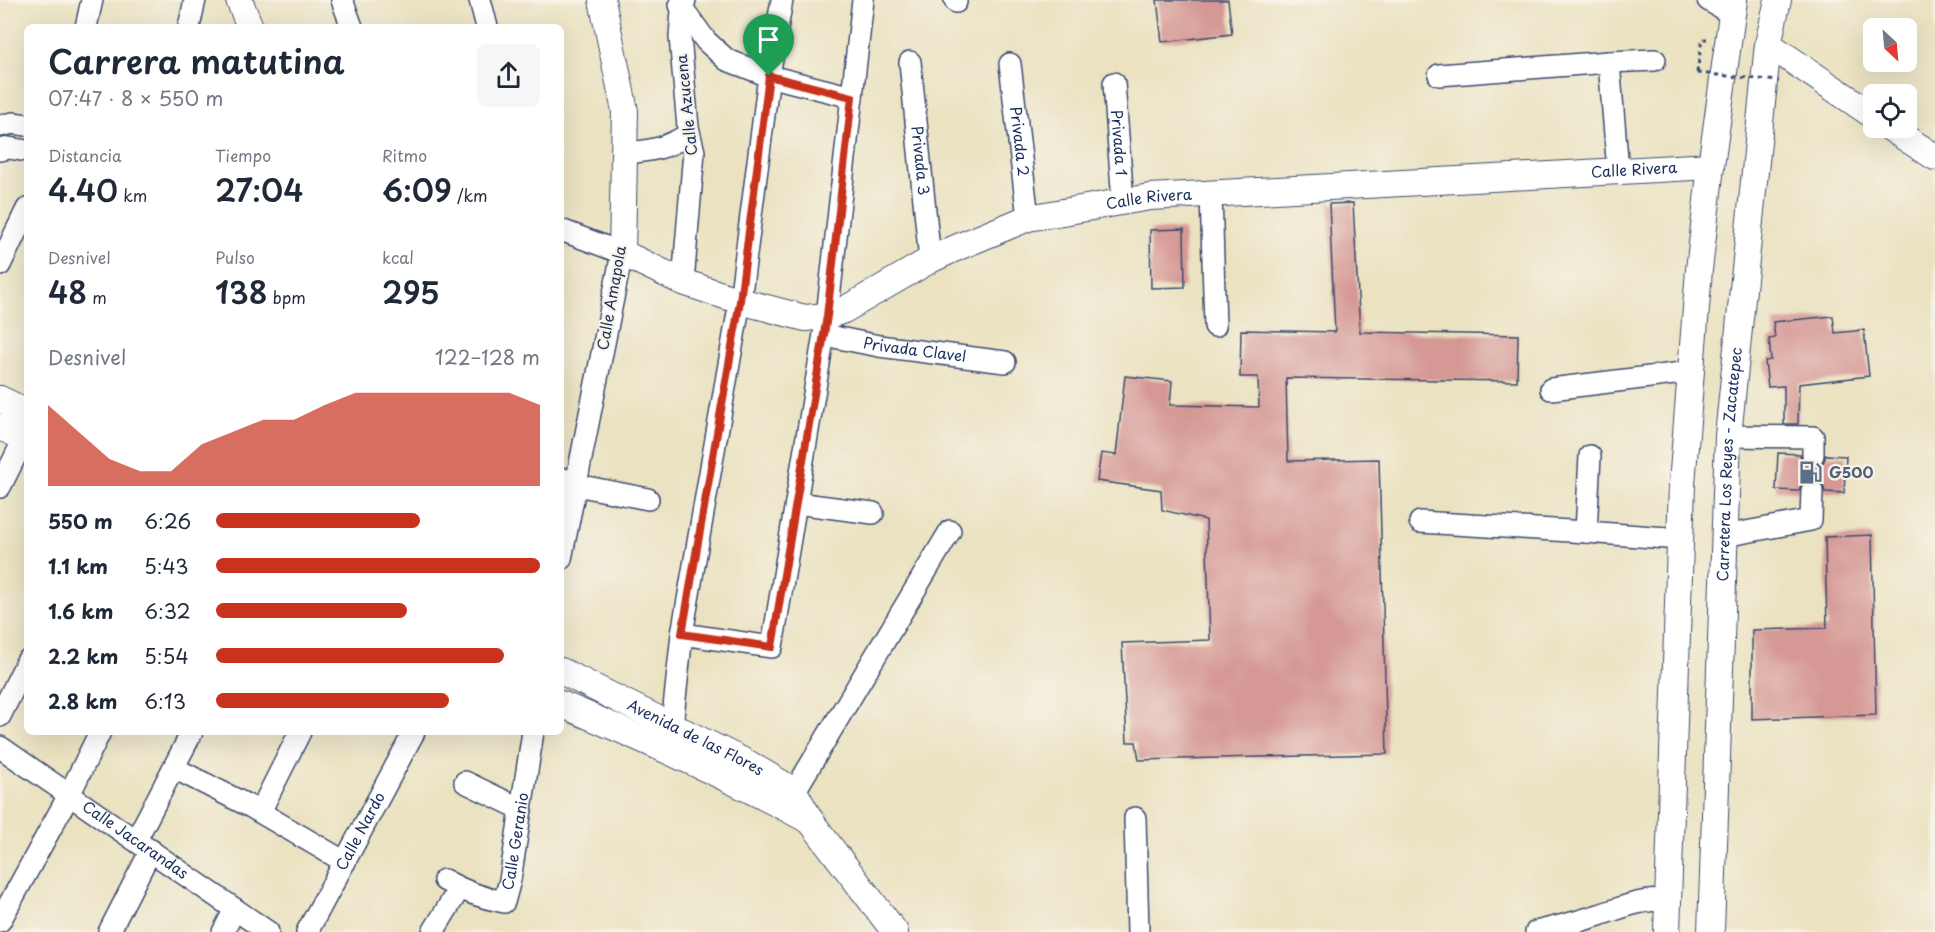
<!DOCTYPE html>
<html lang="es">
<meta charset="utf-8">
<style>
:root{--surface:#fff;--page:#f6f6f7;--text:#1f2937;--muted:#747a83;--accent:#c8321e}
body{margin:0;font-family:"Playpen Sans",sans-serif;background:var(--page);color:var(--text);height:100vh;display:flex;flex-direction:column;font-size:22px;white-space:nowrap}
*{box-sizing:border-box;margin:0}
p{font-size:20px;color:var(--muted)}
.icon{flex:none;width:33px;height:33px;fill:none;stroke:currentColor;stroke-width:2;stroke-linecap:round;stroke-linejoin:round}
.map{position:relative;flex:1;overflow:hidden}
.details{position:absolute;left:24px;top:24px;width:540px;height:711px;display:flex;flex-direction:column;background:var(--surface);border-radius:9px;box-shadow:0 6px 24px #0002}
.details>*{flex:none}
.needle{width:39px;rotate:154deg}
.controls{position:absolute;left:1863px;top:18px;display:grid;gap:12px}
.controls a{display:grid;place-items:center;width:54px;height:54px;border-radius:9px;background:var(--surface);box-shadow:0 6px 24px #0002;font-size:30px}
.pin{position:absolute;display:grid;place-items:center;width:51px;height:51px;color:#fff;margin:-62px -26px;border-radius:50% 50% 50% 0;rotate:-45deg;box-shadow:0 0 6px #0007}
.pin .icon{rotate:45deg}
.round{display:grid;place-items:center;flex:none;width:63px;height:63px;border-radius:9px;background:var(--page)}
.summary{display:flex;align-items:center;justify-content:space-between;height:102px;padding:0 24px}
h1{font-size:33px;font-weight:600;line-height:45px}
.metrics{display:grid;grid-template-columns:repeat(3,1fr);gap:9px;height:102px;padding:6px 24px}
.metrics div{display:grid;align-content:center}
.metrics b{font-size:30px;font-weight:600}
.metrics small{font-size:16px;font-weight:400}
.metrics p{font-size:16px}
.chart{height:168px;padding:12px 24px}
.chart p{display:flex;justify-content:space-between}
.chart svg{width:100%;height:108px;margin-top:6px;fill:var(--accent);opacity:.7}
ul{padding:0 24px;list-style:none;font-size:20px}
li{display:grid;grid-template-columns:96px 72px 1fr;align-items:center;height:45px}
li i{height:15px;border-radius:8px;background:var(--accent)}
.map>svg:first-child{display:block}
.building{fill:#d59894}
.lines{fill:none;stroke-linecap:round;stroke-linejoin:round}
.minor-tunnel{stroke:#c1bead;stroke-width:21;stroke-dasharray:21 10;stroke-linecap:butt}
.minor-casing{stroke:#3a4a6d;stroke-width:24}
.major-casing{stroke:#3a4a6d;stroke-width:28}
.path{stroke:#3a4a6d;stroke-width:3;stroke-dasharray:4.5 4.5;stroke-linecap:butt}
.minor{stroke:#fff;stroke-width:21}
.major{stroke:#fff;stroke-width:26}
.path-bridge{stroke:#3a4a6d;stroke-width:3;stroke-dasharray:4.5 4.5;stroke-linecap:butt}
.route-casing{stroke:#fff;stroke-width:12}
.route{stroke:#c8321e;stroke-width:8}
.labels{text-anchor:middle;stroke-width:4.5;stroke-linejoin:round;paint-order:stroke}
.street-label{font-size:15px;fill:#1b2f5e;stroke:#f7f3e8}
.service-label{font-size:15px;font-weight:bold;fill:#4e5e75;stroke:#f7f3e8;text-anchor:start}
</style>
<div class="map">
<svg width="1935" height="932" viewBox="0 0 1935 932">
<rect width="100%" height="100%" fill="#f7f3e8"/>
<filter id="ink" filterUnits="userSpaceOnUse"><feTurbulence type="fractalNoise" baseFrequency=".0167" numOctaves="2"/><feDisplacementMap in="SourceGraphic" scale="12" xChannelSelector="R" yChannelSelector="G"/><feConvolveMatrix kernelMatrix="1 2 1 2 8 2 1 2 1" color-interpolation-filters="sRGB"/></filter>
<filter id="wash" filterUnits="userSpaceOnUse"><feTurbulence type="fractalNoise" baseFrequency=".008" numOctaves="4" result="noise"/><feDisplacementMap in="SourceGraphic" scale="24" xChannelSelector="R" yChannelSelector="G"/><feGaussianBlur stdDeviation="1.35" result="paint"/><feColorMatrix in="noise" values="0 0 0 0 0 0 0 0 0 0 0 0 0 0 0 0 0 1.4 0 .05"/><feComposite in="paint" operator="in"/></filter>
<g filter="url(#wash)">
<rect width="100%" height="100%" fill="#ebe2c1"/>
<g id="blocks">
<path class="building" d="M1157 0H1228L1232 34 1162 42Z
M1353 203 1360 332 1518 335 1517 381 1286 378 1288 461 1379 459 1387 754 1139 760 1136 742H1127L1122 643 1210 640 1206 520 1162 510 1161 490 1097 481 1101 453 1116 455 1125 376 1172 381 1170 405 1259 407 1258 377H1240L1241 330 1335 332 1329 204Z
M1184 229 1185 287 1151 288 1150 230Z
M1833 316 1835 333 1864 330 1869 376 1799 384 1798 424H1784V386L1768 387 1765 361 1771 360 1769 339 1775 338 1773 322Z
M1778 453 1800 454 1802 462 1806 466 1812 468 1820 466 1824 461 1826 455 1846 456 1844 493 1825 492 1823 485 1819 481 1813 478 1806 480 1801 485 1799 491 1776 490Z
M1872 535 1876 715 1752 719V630L1827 628 1825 537Z"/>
</g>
</g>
<g filter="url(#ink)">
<use href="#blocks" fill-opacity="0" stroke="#3a4a6d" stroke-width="1.5"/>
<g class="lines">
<path class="minor-tunnel" d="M1812 491 1813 455"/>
<defs>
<g id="minor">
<path d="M342 0 352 27"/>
<path d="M480 0 487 27"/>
<path d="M955 0 956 2"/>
<path d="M1708 0 1731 14"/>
<path d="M680 5 706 41 727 60 769 76 852 97"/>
<path d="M86 27 92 0"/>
<path d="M189 27 195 0"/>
<path id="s1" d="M910 62 930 260"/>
<path d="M1609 62 1618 171"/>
<path id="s2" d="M1010 64 1028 218"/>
<path d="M1439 75 1609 62 1655 60"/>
<path id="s3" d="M1114 83 1123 202"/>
<path d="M0 126 13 123 27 125"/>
<path d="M0 150 9 148 27 151"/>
<path d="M624 153C651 151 665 149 689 134"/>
<path d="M1211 194 1215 326"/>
<path d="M561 230 622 253 561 559"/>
<path d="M0 265 27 209"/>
<path d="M683 282 694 152 688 127 680 37 682 10 685 0"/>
<path id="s4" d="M824 335 879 346 1005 362"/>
<path d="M1551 389 1691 372"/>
<path d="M1728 436 1813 437V455"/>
<path d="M1590 456 1586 532 1680 539"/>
<path d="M561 478 576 485 648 499"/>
<path d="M0 487 27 433"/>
<path d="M796 503 873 513"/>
<path d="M1420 522 1586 532"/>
<path d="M1724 536 1811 520 1812 491"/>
<path d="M682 634 772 647 827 316 863 0"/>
<path d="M0 716 27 661"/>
<path d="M672 726 682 634 740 301 769 76 782 0"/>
<path id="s5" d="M0 747 268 932"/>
<path d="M174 768 251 807 345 862"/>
<path d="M465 782 521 809"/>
<path d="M787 804 950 531"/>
<path d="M260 812 300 732"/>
<path d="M1135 818 1138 932"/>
<path d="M136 840 192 732"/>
<path id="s6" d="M444 880C463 891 482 898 504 902L510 880 533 732"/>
<path d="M0 921 69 795 100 732"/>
<path d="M109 932 151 850"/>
<path d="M223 932 235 909"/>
<path id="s7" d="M307 932 414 732"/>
<path d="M433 932 459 889"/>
<path d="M1536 932C1557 927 1578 922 1599 915 1627 906 1637 900 1667 900"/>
</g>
<g id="major">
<path d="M239 0 250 27"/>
<path id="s8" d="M602 0 625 111 622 253 683 282 740 301 805 318 827 316 844 310 930 260 958 247 1028 218 1150 197 1711 166"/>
<path d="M1768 44 1874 116"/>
<path d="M1890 128 1935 157"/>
<path d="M0 399 27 412"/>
<path d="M0 427 27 439"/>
<path id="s9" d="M561 671 749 764 794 791 812 823 895 932"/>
<path d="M561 704C646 740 731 778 812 822"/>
<path d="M1667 932 1682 484 1699 270 1711 166 1734 0"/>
<path id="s10" d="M1711 932 1728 436 1768 44 1778 0"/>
</g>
</defs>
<use href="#minor" class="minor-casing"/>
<use href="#major" class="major-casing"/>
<path class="path" d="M1697 73 1702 39H1707"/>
<use href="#minor" class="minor"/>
<use href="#major" class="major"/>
<path class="path-bridge" d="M1697 73 1779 81"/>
</g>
</g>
<g class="lines" filter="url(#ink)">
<defs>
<path id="route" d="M769 76 852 97 827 316 772 647 682 634 740 301Z"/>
</defs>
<use href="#route" class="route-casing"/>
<use href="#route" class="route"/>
</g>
<defs>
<symbol id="fuel-bare" viewBox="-9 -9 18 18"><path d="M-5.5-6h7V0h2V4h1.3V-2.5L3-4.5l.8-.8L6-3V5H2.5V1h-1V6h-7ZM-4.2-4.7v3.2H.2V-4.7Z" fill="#5c6f8a" stroke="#f7f3e8" stroke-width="2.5" paint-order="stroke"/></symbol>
</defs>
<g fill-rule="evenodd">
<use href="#fuel-bare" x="1794" y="456" width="33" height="33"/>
</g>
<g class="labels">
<g class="street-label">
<text transform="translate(687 105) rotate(-96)" y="5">Calle Azucena</text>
<text dy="5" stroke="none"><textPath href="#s2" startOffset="78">Privada 2</textPath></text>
<text dy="5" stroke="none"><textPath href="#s3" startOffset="60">Privada 1</textPath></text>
<text dy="5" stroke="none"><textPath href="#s1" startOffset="99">Privada 3</textPath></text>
<text dy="5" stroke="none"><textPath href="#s8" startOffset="1305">Calle Rivera</textPath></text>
<text dy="5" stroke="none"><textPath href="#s8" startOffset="819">Calle Rivera</textPath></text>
<text transform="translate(612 298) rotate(-80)" y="5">Calle Amapola</text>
<text dy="5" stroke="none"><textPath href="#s4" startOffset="92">Privada Clavel</textPath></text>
<text dy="5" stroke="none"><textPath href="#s10" startOffset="468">Carretera Los Reyes - Zacatepec</textPath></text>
<text dy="5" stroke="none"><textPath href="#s9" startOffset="150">Avenida de las Flores</textPath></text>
<text dy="5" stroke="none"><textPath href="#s7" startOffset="114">Calle Nardo</textPath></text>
<text dy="5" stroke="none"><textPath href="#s5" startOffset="164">Calle Jacarandas</textPath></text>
<text dy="5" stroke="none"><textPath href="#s6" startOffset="126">Calle Geranio</textPath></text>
</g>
<g class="service-label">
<text x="1829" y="478">G500</text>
</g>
</g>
</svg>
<div class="controls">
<a><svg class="needle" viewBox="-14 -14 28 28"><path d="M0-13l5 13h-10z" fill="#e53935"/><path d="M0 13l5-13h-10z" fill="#747a83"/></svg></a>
<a><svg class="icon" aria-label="locate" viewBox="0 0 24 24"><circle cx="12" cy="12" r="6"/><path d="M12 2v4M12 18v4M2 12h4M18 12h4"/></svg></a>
</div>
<div class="pin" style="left:769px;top:76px;background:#1e9e55"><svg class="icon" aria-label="arrive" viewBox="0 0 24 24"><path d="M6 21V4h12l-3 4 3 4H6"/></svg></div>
<section class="details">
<div class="summary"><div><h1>Carrera matutina</h1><p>07:47 · 8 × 550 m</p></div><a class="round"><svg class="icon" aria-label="share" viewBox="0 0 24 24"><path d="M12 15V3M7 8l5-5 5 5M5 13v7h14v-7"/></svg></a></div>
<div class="metrics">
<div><p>Distancia</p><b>4.40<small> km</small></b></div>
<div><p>Tiempo</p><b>27:04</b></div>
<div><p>Ritmo</p><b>6:09<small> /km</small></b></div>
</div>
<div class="metrics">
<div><p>Desnivel</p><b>48<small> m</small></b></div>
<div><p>Pulso</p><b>138<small> bpm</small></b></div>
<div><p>kcal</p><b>295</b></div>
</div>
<div class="chart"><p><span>Desnivel</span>122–128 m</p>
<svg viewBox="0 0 160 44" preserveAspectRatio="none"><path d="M0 44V11L10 22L20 33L30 38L40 38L50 27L60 22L70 17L80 17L90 11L100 6L110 6L120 6L130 6L140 6L150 6L160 11V44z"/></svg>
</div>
<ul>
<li><b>550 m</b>6:26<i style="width:63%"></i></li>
<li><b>1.1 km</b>5:43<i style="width:100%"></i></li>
<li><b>1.6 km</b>6:32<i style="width:59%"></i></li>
<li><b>2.2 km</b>5:54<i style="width:89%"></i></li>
<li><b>2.8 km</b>6:13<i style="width:72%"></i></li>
</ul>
</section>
</div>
